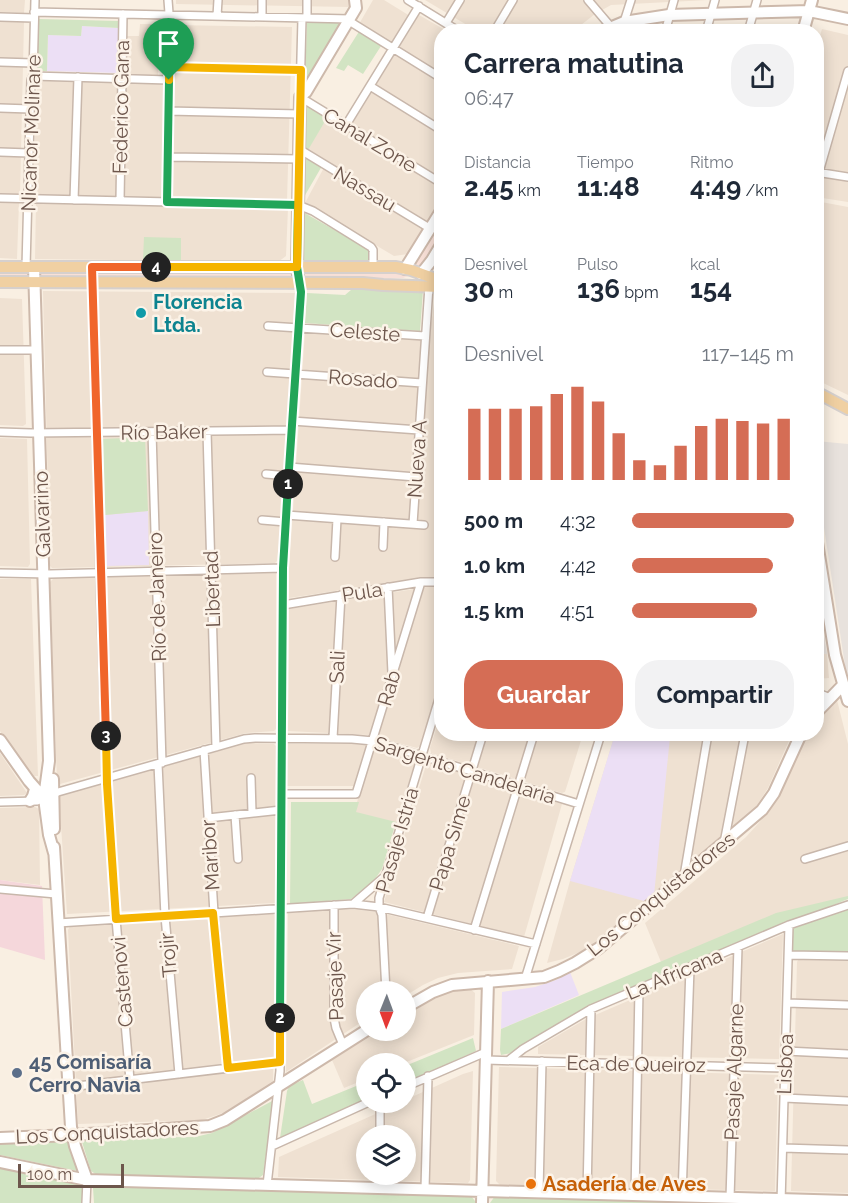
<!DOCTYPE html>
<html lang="es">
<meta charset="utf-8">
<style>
:root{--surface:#fff;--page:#f2f2f3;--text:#1f2937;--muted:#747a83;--accent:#d56d55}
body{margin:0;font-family:Raleway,sans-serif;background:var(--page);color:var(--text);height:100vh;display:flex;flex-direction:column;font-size:22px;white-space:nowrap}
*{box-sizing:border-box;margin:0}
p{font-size:20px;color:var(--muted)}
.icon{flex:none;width:33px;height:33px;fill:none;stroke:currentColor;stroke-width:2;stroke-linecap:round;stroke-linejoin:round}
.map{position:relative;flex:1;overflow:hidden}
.panel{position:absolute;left:434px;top:24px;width:390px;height:717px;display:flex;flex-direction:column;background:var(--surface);border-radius:24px;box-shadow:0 3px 15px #0003}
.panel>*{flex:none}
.needle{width:39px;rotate:181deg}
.fabs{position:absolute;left:356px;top:981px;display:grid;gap:12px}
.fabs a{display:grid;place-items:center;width:60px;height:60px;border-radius:50%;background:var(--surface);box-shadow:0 3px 15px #0003;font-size:30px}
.scale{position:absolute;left:18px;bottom:15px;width:106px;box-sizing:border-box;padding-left:6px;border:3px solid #6d564c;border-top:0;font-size:16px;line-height:21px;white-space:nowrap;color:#6d564c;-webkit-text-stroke:4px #fcf3e8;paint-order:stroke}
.pin{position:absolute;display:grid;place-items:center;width:51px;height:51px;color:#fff;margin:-62px -26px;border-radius:50% 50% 50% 0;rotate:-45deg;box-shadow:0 0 6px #0007}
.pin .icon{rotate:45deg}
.km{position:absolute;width:30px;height:30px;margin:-15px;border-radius:50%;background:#222;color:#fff;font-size:16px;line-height:30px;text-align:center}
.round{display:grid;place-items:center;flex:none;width:63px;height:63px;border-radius:24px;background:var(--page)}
.summary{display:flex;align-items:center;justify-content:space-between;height:102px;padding:0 30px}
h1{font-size:27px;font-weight:700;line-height:45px}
.stats{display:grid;grid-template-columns:repeat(3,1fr);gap:9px;height:102px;padding:6px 30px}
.stats div{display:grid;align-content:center}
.stats b{font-size:26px;font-weight:700}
.stats small{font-size:16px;font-weight:400}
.stats p{font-size:16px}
.chart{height:168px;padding:12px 30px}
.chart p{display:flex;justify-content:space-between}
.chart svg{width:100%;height:108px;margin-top:6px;stroke:var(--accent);stroke-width:6}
.action{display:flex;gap:12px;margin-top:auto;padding:12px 30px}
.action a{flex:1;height:69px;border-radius:24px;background:var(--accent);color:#fff;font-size:24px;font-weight:700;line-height:69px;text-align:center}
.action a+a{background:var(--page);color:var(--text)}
ul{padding:0 30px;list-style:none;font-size:20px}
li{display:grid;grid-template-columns:96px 72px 1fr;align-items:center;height:45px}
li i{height:15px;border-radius:8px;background:var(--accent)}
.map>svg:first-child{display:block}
.residential{fill:#efe1d2;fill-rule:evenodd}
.commercial{fill:#f8e0d7}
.industrial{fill:#e8e2dd}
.education{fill:#ecdff5}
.medical{fill:#f5d7db}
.green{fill:#d2e4c3}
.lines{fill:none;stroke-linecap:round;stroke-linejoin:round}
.street-casing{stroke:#c8b7ab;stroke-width:10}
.secondary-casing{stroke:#cdb9ab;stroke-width:14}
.primary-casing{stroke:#d6d0cd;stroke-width:14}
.street{stroke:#fff;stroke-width:7}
.secondary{stroke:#fff;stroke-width:10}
.primary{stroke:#f0d0a2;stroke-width:10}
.split-1-casing{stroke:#fff;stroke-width:12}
.split-2-casing{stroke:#fff;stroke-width:12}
.split-3-casing{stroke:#fff;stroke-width:12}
.split-4-casing{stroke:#fff;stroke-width:12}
.split-5-casing{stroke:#fff;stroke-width:12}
.split-1{stroke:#22a559;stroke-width:8}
.split-2{stroke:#22a559;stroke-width:8}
.split-3{stroke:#f5b400;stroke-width:8}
.split-4{stroke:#f0652b;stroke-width:8}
.split-5{stroke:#f5b400;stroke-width:8}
.culture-dot{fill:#0f9aa8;stroke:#fcf3e8;stroke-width:2}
.service-dot{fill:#5c6f8a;stroke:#fcf3e8;stroke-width:2}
.food-dot{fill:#e8710a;stroke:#fcf3e8;stroke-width:2}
.labels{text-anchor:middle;stroke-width:5;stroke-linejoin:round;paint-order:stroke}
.street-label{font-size:20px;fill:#6d564c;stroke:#fcf3e8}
.culture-label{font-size:20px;font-weight:bold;fill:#0d838f;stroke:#fcf3e8;text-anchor:start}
.service-label{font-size:20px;font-weight:bold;fill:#4e5e75;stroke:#fcf3e8;text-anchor:start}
.food-label{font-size:20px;font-weight:bold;fill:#c56008;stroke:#fcf3e8;text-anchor:start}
</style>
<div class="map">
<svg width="848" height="1203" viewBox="0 0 848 1203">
<rect width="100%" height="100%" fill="#f9efe2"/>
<path class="residential" d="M0 0H25L24 13 0 12Z
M176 0H349V7L176 4Z
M373 0H384L410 16 393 44 359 24Z
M425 0H708L611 5 595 14 572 32 477 31Z
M419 15 447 31 441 32V203L408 254 394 256 305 203 327 162 307 150 327 118 349 129Z
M0 21 24 22 20 195 0 194Z
M140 24H160L158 76 126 74 127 36H139Z
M175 25 292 27 287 201 173 198Z
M790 27 789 32H650L658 30Z
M822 29 848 35V202L816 197V48Z
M37 79 164 82 162 198 33 195Z
M816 201 848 207V395L819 381 816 343Z
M0 202H19L17 259 0 258Z
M36 203 288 208 286 256 278 262 35 259Z
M43 291 295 293 281 525 277 561 275 563 52 568 50 566Z
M435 297 441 299V578L427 577 289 598V569L305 331 429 338Z
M0 298 22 299 26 424 23 426 0 425Z
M0 438 27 439 30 564 28 567 0 566Z
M276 573V729L274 731 246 733 60 784 57 782 50 582 54 578Z
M0 579H31L38 776H30L0 731Z
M427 587H441V678L420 746 417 748 368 735 288 731 289 609Z
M816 653 827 654 829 678 816 679Z
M837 700 848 744V897L661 962 645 923 746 837 768 813 781 790 807 734H816V722Z
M441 713V734H583L565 792 562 793 431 753 430 748Z
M615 734H792L768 788 757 805 587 949 563 959 547 963 570 881Z
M248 743 274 744 276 746 275 903 67 914 59 796Z
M287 744H353L369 745 355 786H286Z
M374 746 416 759 396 824 354 812Z
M0 753 27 793 24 795 0 796Z
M427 762 562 804 524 937 384 902Z
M35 807 39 809 40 885 0 880V808Z
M338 909 360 910 377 912 519 946 512 969 458 973 438 978 423 985 405 996V992H366V1019L286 1072 288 913Z
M273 914 276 916 273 1081 226 1112 202 1120 78 1124 68 930 70 926Z
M783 934 779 1059 538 1054V1047L586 1019Z
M798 960 848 961V1193L791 1191 797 962Z
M468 987 475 993 474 1035 404 1063 366 1064V1079L344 1088 332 1060 379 1031 405 1030V1016L451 989Z
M499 1067 778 1075 775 1191 500 1185 496 1181Z
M473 1071 470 1180 468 1183 278 1177 279 1157 400 1103 405 1102V1100L463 1074ZM366 1136H405V1174H366Z"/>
<path class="commercial" d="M441 206V235L419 272 403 278 272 280 0 278V264L339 265 406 262Z"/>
<path class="industrial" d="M816 441 848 444V676L846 672 816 475Z
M816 583 820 609 827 654 816 653Z"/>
<path class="education" d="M82 26 119 28V73L47 71 48 35 81 36Z
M148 511 149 565 106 566 105 515Z
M615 734H662L670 737 654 895 644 901 570 881Z
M570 972 579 995 501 1029 502 992 535 987 556 980Z"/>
<path class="medical" d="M0 880 42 886 45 960 0 947Z"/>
<path class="green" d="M39 19 120 21 119 28 82 26 81 36 48 35 47 71H37Z
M307 21 338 22 340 28 305 83Z
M360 30 366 34 365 36 381 46 363 74 348 65 344 71 336 68Z
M305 105 327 118 308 150 303 147Z
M304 156 322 166 304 197Z
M301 211 370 250V261L302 262Z
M144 237 181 238V260H143Z
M351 290H423L420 331 305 323 307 293 345 295Z
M145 437 148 511 105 515 103 439Z
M291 802H359L356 812 396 822 382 869 373 882 351 899 290 904Z
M848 896V899L641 984 587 1009 511 1053 501 1055 500 1050 501 1029 776 913Z
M848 908V952H793L792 929Z
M473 1038 476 1051 405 1083V1066Z
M303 1080 312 1104 366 1082V1100L280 1138 287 1091 289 1086Z
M274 1100 263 1175 256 1180 97 1175 91 1171 82 1142 84 1138 195 1137 212 1133Z
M68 1138 78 1171 0 1155V1142Z
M0 1165 82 1184 84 1187V1203H0Z
M98 1183 471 1196 475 1201V1203H94L93 1188Z
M495 1196 771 1203H490Z"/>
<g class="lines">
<defs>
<path id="street" d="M408 0 460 32
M588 0 611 27
M34 12 350 19
M217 16 218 0
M0 17 34 18
M262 17V0
M302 18 300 97 441 183
M307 18V0
M349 21 441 78
M624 22 631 0
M446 23 460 0
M494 32 513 0
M665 32 674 0
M706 32 715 0
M748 32 757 0
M0 62 33 63
M169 67 301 70
M33 76 169 80
M370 86 441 130
M0 108 30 109
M168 111 300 114
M346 125 419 6
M299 149 431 229
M0 152 29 153
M168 157 299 159
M816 172 848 177
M819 172 848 71
M0 198 298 205 313 211 371 247 373 250V267
M74 200 78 77
M120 201 123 14
M167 202 170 26 168 0
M26 267 31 80 33 76 35 0
M92 267 101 611 107 784 116 919 130 1080
M268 326 425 336
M0 350H37
M267 372 422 383
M292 421 419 430
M207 431 216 747
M0 432 31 433 292 430
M152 432 162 763
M289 467 416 477
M266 474 289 476
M286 515 424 525
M262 520 286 522
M413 524 429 286
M383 547 384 522
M335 557 337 519
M0 573 50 574 283 568
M388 587 392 673
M283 605 421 582H441
M816 692 830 698
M333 738 341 595
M204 750 214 913 228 1068
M158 764 165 916 179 1074
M251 778 252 813
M281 794H356L421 582
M0 802 37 801 58 792 244 739 255 738 352 739 373 741 579 804
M235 815 238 859
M208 818 281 810
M724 843 745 734
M805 859 848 846
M684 876 708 734
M0 889 56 894
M353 904 383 878
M334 905V1018L336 1028 343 1045
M427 918 483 734
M58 923 353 904 379 907 536 944
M474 930 534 734
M789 955 848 956
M525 979 601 734
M386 992 382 915 379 907V898L441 692
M787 1003 848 1005
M786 1051 848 1054
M486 1060 785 1068
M509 1060 523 1049 591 1009 789 925 848 905
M69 1087 280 1062
M405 1087 486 1052
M784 1098 848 1101
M380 1136V1102
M272 1146 369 1102
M783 1148 848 1150
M267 1185 280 1071 283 568 301 292 299 283
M378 1188V1174
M425 1189 428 1076
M539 1192 542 1061
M587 1194 591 1009
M635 1195 639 990
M682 1196 690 968
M730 1198 738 947
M781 1202 789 925
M86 1203 87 1180"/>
<path id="secondary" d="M600 32 624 22 669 15 809 11 848 19
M803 32 812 0
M34 267 49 761 44 798 49 835 54 853
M405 269 441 211
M421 274 432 260 441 245
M299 283 297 267 300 97 306 92 356 8 355 0
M816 536 835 655 848 701
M816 713 843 685
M0 740 29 781 44 798
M53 779 54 829
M30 801 33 796 35 789
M54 847 71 1127 75 1146 87 1180
M405 1008 433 992 452 985 544 977 559 971 575 963 599 948 762 810 774 793 801 734
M0 1138 72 1135 210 1126 225 1120 367 1030
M0 1162 87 1180 848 1201
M482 1203 488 981"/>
<path id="primary" d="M0 267H396L411 270 441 281
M0 282 363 283 383 285 441 287
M816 392 848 409"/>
</defs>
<use href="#street" class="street-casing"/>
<use href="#secondary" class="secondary-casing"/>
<use href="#primary" class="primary-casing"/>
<use href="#street" class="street"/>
<use href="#secondary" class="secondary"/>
<use href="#primary" class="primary"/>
</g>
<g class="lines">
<defs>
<path id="split-1" d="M169 80 167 202 298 205 297 267 301 292 288 484"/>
<path id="split-2" d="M280 1018 283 568 288 484"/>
<path id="split-3" d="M106 736 107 784 116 919 213 913 228 1068 280 1062V1018"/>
<path id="split-4" d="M106 736 92 267H156"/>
<path id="split-5" d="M156 267H297L301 70 169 67V80"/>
</defs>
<use href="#split-1" class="split-1-casing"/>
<use href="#split-2" class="split-2-casing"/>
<use href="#split-3" class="split-3-casing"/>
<use href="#split-4" class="split-4-casing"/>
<use href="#split-5" class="split-5-casing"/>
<use href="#split-1" class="split-1"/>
<use href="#split-2" class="split-2"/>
<use href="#split-3" class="split-3"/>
<use href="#split-4" class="split-4"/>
<use href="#split-5" class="split-5"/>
</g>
<circle class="culture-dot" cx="141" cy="313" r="6"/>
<circle class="service-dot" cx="17" cy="1073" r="6"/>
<circle class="food-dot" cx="531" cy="1184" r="6"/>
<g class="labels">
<g class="street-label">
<text transform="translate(121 107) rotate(-89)" y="7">Federico Gana</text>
<text transform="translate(31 133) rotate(-88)" y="7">Nicanor Molinare</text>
<text transform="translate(370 140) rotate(31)" y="7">Canal Zone</text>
<text transform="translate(365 189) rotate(31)" y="7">Nassau</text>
<text transform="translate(365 332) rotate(4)" y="7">Celeste</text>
<text transform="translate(363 379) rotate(4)" y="7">Rosado</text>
<text transform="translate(164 432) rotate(-1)" y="7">Río Baker</text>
<text transform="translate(417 459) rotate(-86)" y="7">Nueva A</text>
<text transform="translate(42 514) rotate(-92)" y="7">Galvarino</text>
<text transform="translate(212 589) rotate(-92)" y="7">Libertad</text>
<text transform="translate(362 592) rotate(-9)" y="7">Pula</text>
<text transform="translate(157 597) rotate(-92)" y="7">Río de Janeiro</text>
<text transform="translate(337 667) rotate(-87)" y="7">Sali</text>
<text transform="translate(389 688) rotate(-73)" y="7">Rab</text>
<text transform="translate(465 770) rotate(17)" y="7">Sargento Candelaria</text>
<text transform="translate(397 840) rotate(-74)" y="7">Pasaje Istria</text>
<text transform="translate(450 843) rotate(-73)" y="7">Papa Sime</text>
<text transform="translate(210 855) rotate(-94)" y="7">Maribor</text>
<text transform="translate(661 894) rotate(-39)" y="7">Los Conquistadores</text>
<text transform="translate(168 955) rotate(-95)" y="7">Trojir</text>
<text transform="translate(674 974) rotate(-23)" y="7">La Africana</text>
<text transform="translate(335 976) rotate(-92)" y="7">Pasaje Vir</text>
<text transform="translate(122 982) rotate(-95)" y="7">Castenovi</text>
<text transform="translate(636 1064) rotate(1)" y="7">Eca de Queiroz</text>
<text transform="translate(785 1064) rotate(-88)" y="7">Lisboa</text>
<text transform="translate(734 1072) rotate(-88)" y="7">Pasaje Algarne</text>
<text transform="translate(107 1132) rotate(-3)" y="7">Los Conquistadores</text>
</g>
<g class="culture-label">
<text x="153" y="309">Florencia<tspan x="153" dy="23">Ltda.</tspan></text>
</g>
<g class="service-label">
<text x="29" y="1069">45 Comisaría<tspan x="29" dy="23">Cerro Navia</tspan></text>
</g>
<g class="food-label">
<text x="543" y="1191">Asadería de Aves</text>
</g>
</g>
</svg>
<div class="fabs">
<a><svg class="needle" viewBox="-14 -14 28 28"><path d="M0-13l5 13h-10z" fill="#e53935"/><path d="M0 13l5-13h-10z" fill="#747a83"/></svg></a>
<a><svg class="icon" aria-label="locate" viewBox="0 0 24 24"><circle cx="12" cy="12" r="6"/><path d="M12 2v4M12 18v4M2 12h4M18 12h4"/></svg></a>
<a><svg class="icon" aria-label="layers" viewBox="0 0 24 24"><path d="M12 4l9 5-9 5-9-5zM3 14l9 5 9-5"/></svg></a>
</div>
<div class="scale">100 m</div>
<div class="pin" style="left:169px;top:80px;background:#1e9e55"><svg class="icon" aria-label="arrive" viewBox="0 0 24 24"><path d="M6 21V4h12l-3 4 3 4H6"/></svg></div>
<b class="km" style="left:288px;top:484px">1</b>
<b class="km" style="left:280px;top:1018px">2</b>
<b class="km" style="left:106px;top:736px">3</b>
<b class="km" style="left:156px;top:267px">4</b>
<section class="panel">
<div class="summary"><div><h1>Carrera matutina</h1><p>06:47</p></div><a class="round"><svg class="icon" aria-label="share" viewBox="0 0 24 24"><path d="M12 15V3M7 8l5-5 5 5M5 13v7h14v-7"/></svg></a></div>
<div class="stats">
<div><p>Distancia</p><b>2.45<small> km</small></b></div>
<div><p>Tiempo</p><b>11:48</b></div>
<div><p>Ritmo</p><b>4:49<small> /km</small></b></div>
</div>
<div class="stats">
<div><p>Desnivel</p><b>30<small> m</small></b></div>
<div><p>Pulso</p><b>136<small> bpm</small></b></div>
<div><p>kcal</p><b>154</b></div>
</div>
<div class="chart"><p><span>Desnivel</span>117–145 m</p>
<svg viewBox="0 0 160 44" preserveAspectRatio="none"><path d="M5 44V15M15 44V15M25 44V15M35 44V14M45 44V9M55 44V6M65 44V12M75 44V25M85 44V36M95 44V38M105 44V30M115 44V22M125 44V19M135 44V20M145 44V21M155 44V19"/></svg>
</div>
<ul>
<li><b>500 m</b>4:32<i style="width:100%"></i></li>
<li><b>1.0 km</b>4:42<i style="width:87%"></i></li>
<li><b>1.5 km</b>4:51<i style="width:77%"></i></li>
</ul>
<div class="action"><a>Guardar</a><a>Compartir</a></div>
</section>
</div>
